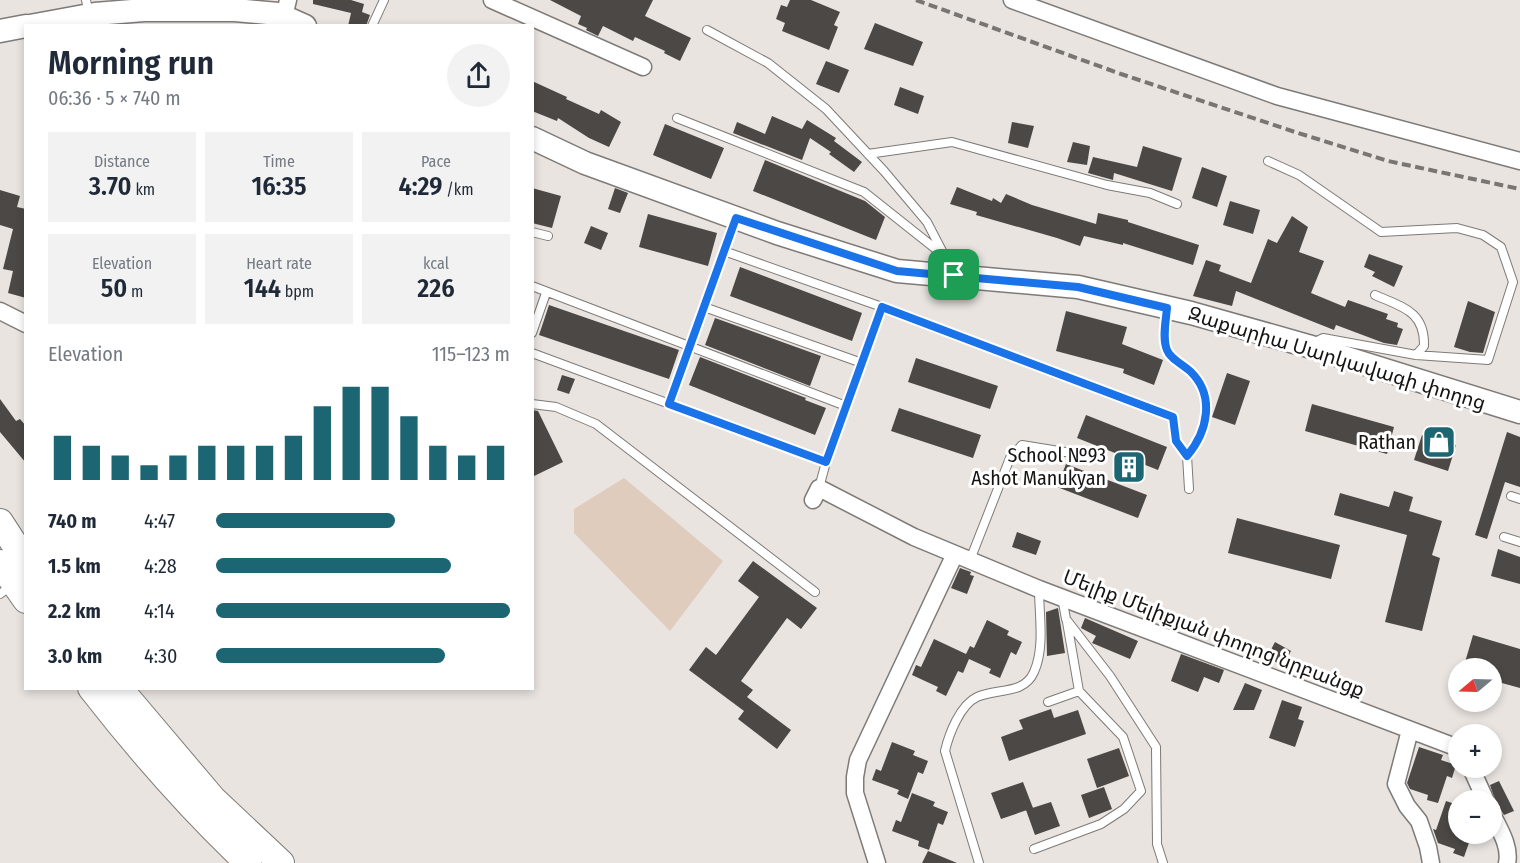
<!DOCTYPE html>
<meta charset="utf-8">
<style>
:root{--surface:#fff;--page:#f2f2f3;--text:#1f2937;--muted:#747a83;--accent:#1c6573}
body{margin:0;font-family:"Fira Sans Condensed","Noto Sans Armenian",sans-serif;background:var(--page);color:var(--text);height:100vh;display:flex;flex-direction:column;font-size:22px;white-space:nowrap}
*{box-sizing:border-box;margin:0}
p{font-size:20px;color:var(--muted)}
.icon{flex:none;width:33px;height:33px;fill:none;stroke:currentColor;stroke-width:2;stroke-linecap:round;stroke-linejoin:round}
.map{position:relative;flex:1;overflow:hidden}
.side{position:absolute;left:24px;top:24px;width:510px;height:666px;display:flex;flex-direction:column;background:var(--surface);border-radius:0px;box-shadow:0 3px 9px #0003}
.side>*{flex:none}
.needle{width:39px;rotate:251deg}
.tools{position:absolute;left:1448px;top:658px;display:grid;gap:12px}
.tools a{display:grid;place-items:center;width:54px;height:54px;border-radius:50%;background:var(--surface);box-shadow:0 3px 9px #0003;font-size:30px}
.pin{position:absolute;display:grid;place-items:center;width:51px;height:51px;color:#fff;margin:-26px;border-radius:12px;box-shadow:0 3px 9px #0006}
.round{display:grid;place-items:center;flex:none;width:63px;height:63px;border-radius:32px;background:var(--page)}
.head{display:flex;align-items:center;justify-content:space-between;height:102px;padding:0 24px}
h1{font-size:33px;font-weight:600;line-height:45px}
.metrics{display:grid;grid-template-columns:repeat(3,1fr);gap:9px;height:102px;padding:6px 24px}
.metrics div{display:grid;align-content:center;border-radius:0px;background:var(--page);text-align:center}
.metrics b{font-size:26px;font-weight:600}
.metrics small{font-size:16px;font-weight:400}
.metrics p{font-size:16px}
.chart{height:168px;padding:12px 24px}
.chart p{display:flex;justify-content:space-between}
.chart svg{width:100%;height:108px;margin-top:6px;stroke:var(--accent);stroke-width:6}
ul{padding:0 24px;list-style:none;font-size:20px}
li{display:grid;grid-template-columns:96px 72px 1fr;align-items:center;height:45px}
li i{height:15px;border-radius:8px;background:var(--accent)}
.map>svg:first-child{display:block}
.green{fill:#dfccbc}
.building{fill:#4c4845}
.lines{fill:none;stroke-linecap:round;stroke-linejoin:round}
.service-casing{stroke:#7e7a77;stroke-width:10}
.minor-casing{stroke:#7e7a77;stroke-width:19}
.secondary-casing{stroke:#7e7a77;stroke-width:25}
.primary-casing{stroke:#7e7a77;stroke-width:28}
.service{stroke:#fff;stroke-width:8}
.minor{stroke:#fff;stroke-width:16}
.secondary{stroke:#fff;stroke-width:22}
.primary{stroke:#fff;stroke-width:26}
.rail{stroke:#787573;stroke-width:4;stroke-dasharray:9 4.5;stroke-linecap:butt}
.route-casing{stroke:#fff;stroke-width:12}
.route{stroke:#1a73e8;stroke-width:8}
.labels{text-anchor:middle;stroke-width:6;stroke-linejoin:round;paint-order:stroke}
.street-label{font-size:20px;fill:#161413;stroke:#fff}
.poi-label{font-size:20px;fill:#161413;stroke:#fff;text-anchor:end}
</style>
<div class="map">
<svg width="1520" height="863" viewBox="0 0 1520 863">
<rect width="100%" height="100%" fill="#e9e4e0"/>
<path class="green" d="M624 478 723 561 670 631 574 533V509Z"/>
<path class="building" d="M313 0H351L364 4 362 12 370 15 366 26H348L351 13 313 4Z
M550 0H653L645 16 691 38 680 61 664 53 665 51 635 37 633 41 603 26 598 36 586 30 587 28 578 24 581 16Z
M790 0H811L840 12 834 25 838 27 829 50 782 31 785 23 776 19 781 5 787 7Z
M875 23 923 42 913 66 864 49Z
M826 61 849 70 839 93 816 84Z
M532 81 567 97 566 99 599 114 601 110 621 122 609 147 589 138 558 118 557 121 532 111Z
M900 87 924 96 918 114 894 105Z
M772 116 802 129 807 120 836 138 834 141 862 162 854 172 829 154 831 152 810 138 802 160 733 133 737 122 765 134Z
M1012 122 1034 126 1028 148 1008 143Z
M665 124 724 148 711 179 653 155Z
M1073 142 1090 146 1087 165 1067 162Z
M1143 146 1182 158 1172 191 1114 173 1113 180 1088 173 1093 157 1137 167Z
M765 160 865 201 885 217 876 240 753 191Z
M1202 167 1227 176 1217 207 1192 198Z
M957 187 992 201 993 198 1001 203 1006 194 1032 205 1096 224 1098 213 1128 220V222L1199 245 1193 265 1123 243V245L1084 236 1080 246 1057 238 976 215 977 212 950 204Z
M532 188 561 196 552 228 532 223Z
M615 188 628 193 620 213 608 209Z
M0 190 20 196 17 207 26 209V298L8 293 13 271 3 269 13 229 0 225Z
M1230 201 1260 210 1253 234 1223 225Z
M648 214 717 233 708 266 639 247Z
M1292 216 1308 227 1299 252 1324 261 1311 293 1345 307 1348 300 1388 314 1386 319 1398 323 1397 327 1403 329 1397 345 1384 343 1336 325 1334 330 1236 291 1232 306 1193 296 1206 260 1221 265 1219 271 1251 283 1268 239 1277 243Z
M591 226 608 233 601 250 584 243Z
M1369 254 1403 266 1394 287 1372 276 1375 272 1364 267Z
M740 267 862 313 852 341 730 296Z
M1468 301 1495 312 1483 353 1470 352 1454 347Z
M549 305 679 350 669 379 539 335Z
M1066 311 1127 327 1122 344 1163 360 1154 385 1123 373 1124 369 1056 351Z
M715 318 821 356 810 386 705 345Z
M700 357 806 398 805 400 826 408 815 435 689 385Z
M916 358 998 386 990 409 908 382Z
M1227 373 1250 381 1235 425 1212 417Z
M562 375 575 379 569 394 557 390Z
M0 399 16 421 20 419 26 426V463L0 432Z
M1312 404 1394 427 1387 454 1305 431Z
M899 408 981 435 973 458 891 431Z
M532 410 538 411 563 462 532 477Z
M1086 415 1167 447 1158 470 1077 438Z
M1507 432 1520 437V487L1505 482 1487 539 1475 535Z
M1422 435 1456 445 1448 471 1414 460Z
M1066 464 1147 495 1138 518 1057 487Z
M1394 491 1413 497 1409 511 1442 521 1432 555 1440 558 1422 631 1385 622 1407 535 1334 515 1340 493 1389 507Z
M1237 518 1340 545 1331 579 1228 553Z
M1017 532 1041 541 1036 555 1012 547Z
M1498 549 1520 557V584L1491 576Z
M753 561 817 608 801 629 787 618 741 681 753 690 747 697 791 730 777 749 738 719 744 711 689 670 706 647 716 655 759 597 738 581Z
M960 568 971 572 970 575 974 576 967 594 951 588Z
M1058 608 1065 653 1047 656 1046 612Z
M1085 618 1138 641 1130 659 1092 643 1096 636 1081 628Z
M987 620 1009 631 1007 635 1022 642 1016 655 1011 652 1000 678 989 673 991 669 969 659 963 673 958 671 946 696 936 691 938 687 912 675 916 665 921 667 934 639 966 654 970 646 974 648Z
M1473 635 1520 649V688L1491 680V669H1463Z
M1275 642 1291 651 1283 666 1267 657Z
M1181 654 1224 670 1219 683 1204 677 1198 692 1171 681Z
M1245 683 1262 690 1254 710H1233Z
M1282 700 1302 707 1298 719 1304 721 1295 747 1269 738Z
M1051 709 1054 718 1078 710 1086 734 1009 761 1001 737 1023 729 1019 720Z
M892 742 915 751 913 755 928 761 923 774 918 772 908 799 897 794 899 790 872 780 876 769 881 771Z
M1419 747 1443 755 1441 760 1456 765 1452 778 1447 776 1438 803 1427 800 1428 795 1410 789 1407 783Z
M1119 748 1129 776 1097 788 1087 759Z
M1499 781 1514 811 1504 815 1496 803 1490 785Z
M1023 782 1033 808 1001 819 991 793Z
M1104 787 1112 809 1089 818 1081 795Z
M912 793 935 802 933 806 948 812 943 825 938 823 929 850 918 846 919 841 892 831 896 820 901 822Z
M1446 801 1458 805V834H1472L1464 857 1453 853 1455 849 1438 843 1433 829 1436 830Z
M1051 802 1060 826 1035 835 1026 810Z
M928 851 957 863H922Z"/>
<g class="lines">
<defs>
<path id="service" d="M86 0 89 15
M372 26 384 0
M707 30 768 63 826 109 884 171 927 222 954 274
M677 118 864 192 942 254
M868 154 952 142 1107 185 1150 193 1177 204
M1268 161 1299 175 1381 232 1457 228 1483 235 1501 247 1513 282 1488 360 1416 355 1323 338 1313 343
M532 232 548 236
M724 251 882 307 1173 417 1176 441 1187 456 1189 489
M532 286 846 406
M1375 295C1402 307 1425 311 1424 346L1416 355
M704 307 862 363
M1167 308C1166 320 1162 339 1167 350 1171 359 1184 365 1191 372 1215 396 1208 432 1187 456
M532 333 546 293
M532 353 826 462
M669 403 735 221
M532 404 556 407 596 424 815 592
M819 488 826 462 882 307
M1511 496 1520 499
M1504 537 1520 542
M970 560 1010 458 1022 445 1065 452
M0 594 26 575
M1062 597 1066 619 1110 676 1156 747 1157 844 1163 863
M1048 702 1079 691 1067 622
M1034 849 1101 824 1124 809 1141 791 1123 737 1079 691
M979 863 945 751C949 734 960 705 977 697 997 688 1024 695 1034 672 1045 648 1039 614 1039 589"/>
<path id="minor" d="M492 0 643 67
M1012 0 1277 96 1520 161
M284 17 288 0
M0 311 26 324
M813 500 819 488 914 537 1039 589 1458 748
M1410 730 1396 784 1407 806 1419 821 1428 847 1431 863
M1471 768 1486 801
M1491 812C1498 827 1511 846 1507 863
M877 863 855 793V777L858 760 955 554"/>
<path id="secondary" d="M30 26 95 14 144 10H235L278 14 305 26
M0 31 26 26
M532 138 585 163 777 233 897 271 1078 287 1191 313 1308 346 1520 412"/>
<path id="primary" d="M0 522 26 562
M0 563 26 600
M91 688C140 751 190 808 248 863
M119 688 213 799 281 863"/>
</defs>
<use href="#service" class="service-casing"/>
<use href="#minor" class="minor-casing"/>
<use href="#secondary" class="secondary-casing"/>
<use href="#primary" class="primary-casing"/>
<use href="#service" class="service"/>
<use href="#minor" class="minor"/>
<use href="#secondary" class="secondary"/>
<use href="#primary" class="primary"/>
<path class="rail" d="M916 0 1121 74 1295 132 1388 161 1520 189"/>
</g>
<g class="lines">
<defs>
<path id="route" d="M736 218 897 271 1078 287 1167 308C1166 320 1162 338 1167 350 1170 359 1184 365 1191 372 1215 396 1208 431 1187 456L1176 441 1173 417 882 307 826 462 669 404Z"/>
</defs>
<use href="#route" class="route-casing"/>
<use href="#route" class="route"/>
</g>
<defs>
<symbol id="shop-square" viewBox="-11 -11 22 22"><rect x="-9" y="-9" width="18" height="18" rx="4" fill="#1c6573" stroke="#fff"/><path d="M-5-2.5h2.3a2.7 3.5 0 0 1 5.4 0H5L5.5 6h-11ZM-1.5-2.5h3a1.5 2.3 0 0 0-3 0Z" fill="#fff"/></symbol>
<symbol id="building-square" viewBox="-11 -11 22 22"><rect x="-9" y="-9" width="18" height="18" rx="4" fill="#1c6573" stroke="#fff"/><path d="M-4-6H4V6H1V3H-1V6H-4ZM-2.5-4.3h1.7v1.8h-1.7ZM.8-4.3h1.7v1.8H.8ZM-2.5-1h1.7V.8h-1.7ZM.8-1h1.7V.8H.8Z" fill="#fff"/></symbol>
</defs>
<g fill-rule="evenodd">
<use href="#shop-square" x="1420" y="423" width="38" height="38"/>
<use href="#building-square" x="1110" y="448" width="38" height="38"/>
</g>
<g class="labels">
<g class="street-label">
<text transform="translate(1337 358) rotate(17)" y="7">Զաքարիա Սարկավագի փողոց</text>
<text transform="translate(1214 633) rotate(21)" y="7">Մելիք Մելիքյան փողոց նրբանցք</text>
</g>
<g class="poi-label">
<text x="1416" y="449">Rathan</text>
<text x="1106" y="462">School №93<tspan x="1106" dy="23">Ashot Manukyan</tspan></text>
</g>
</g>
</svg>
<div class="tools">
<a><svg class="needle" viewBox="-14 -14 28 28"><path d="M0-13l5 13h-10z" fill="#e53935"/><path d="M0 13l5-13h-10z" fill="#747a83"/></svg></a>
<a>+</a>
<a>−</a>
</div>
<div class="pin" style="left:954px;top:275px;background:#1e9e55"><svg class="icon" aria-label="arrive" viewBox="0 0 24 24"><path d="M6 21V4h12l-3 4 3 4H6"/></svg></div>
<section class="side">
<div class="head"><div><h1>Morning run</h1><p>06:36 · 5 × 740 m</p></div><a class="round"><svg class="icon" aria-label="share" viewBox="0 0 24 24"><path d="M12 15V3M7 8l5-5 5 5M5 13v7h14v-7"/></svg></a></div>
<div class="metrics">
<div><p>Distance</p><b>3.70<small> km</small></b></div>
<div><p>Time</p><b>16:35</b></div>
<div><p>Pace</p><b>4:29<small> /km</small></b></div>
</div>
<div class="metrics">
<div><p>Elevation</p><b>50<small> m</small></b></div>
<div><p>Heart rate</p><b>144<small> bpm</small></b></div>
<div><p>kcal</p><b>226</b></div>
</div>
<div class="chart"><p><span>Elevation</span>115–123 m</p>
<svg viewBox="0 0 160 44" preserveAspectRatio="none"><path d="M5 44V26M15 44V30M25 44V34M35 44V38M45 44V34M55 44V30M65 44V30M75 44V30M85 44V26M95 44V14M105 44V6M115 44V6M125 44V18M135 44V30M145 44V34M155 44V30"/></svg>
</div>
<ul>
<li><b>740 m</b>4:47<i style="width:61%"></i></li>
<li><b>1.5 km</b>4:28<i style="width:80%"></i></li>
<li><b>2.2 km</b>4:14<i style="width:100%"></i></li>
<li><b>3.0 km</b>4:30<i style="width:78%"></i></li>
</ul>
</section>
</div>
